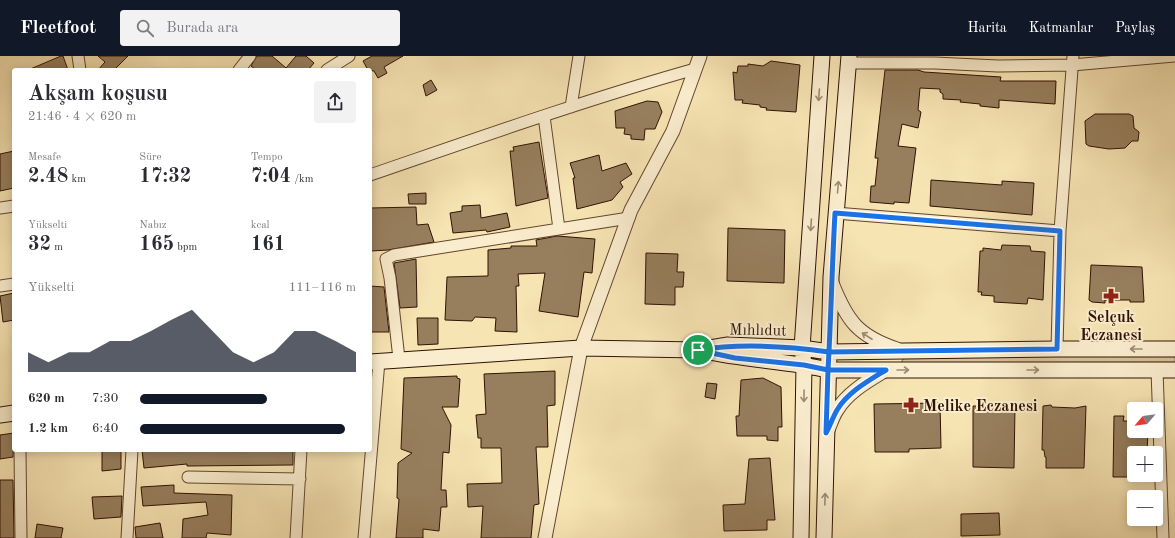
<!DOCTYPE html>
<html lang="tr">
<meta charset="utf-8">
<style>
:root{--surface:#fff;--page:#f2f2f3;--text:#2b2b33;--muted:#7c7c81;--accent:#111827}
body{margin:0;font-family:"Old Standard TT",serif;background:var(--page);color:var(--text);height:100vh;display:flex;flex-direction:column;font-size:15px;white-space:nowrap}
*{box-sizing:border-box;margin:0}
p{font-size:13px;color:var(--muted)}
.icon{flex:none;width:22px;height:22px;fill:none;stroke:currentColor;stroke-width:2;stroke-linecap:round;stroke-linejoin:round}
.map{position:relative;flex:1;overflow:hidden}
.details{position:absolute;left:12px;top:12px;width:360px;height:384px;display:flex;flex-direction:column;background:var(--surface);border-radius:4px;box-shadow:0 2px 10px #0003}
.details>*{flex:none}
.needle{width:26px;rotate:242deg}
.buttons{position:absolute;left:1127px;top:346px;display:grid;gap:8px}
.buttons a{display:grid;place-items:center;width:36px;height:36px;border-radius:4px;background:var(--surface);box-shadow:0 2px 10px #0003;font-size:20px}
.pin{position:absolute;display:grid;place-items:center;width:34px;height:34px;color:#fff;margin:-17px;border:2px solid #fff;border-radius:50%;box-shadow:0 1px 4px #0007}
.round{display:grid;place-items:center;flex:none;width:42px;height:42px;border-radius:4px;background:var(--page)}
.overview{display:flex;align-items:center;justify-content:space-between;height:68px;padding:0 16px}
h1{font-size:22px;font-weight:700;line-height:30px}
.metrics{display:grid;grid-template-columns:repeat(3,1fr);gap:6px;height:68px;padding:4px 16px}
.metrics div{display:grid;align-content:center}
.metrics b{font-size:20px;font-weight:700}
.metrics small{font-size:11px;font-weight:400}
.metrics p{font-size:11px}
.chart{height:112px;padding:8px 16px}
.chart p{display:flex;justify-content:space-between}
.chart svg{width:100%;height:72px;margin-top:4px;fill:var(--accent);opacity:.7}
ul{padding:0 16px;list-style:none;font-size:13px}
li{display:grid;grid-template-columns:64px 48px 1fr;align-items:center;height:30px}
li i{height:10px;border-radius:5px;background:var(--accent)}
header{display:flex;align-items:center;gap:24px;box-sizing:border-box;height:56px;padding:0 20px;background:var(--accent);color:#fff}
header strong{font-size:19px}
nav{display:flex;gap:22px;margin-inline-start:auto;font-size:14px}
.search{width:280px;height:36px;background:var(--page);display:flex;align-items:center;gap:10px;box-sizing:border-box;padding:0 14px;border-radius:4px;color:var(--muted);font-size:15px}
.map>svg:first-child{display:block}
.green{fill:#d5c095;stroke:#82694c}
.building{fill:#977f5e;stroke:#301202}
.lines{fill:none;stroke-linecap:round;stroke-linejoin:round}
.minor-casing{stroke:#62462e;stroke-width:13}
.tertiary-casing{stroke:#62462e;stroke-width:15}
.secondary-casing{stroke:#301202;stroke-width:17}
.minor{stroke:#faedce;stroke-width:11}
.tertiary{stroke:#faedce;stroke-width:13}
.secondary{stroke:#faedce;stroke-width:15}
.oneway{stroke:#9f8a72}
.route-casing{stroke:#fff;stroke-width:8}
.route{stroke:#1a73e8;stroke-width:5}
.labels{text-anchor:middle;stroke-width:4;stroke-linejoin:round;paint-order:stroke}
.poi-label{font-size:16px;font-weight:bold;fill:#301202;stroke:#faedce}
.street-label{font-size:16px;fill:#301202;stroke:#faedce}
</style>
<header>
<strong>Fleetfoot</strong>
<div class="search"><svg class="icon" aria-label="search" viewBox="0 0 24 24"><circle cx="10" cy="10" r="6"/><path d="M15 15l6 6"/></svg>Burada ara</div>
<nav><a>Harita</a><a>Katmanlar</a><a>Paylaş</a></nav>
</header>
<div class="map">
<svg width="1175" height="482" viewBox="0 0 1175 482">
<rect width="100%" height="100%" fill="#f7e4b3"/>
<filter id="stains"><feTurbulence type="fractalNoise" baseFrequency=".005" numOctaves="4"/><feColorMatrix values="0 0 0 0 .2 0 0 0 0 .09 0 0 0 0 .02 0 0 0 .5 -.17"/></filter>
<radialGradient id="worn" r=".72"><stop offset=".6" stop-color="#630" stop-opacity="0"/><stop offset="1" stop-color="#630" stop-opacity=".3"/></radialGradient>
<path class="green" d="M925 299 1175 300V307H901L903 303Z"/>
<path class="building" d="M63 0 68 14H28L61 0Z
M98 0H128L114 14H98L105 6Z
M257 0H272L286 12 296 0H306L314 7 308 14H256L251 10Z
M372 0H403L384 11 387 17 378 22 374 15 368 14 363 5Z
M771 5 800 9 796 56 766 54 767 52 760 51V49L742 47 743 44H735L733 16 737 17 738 10H748V8L763 10Z
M885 14H918L924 16 1001 21 1000 25H1056L1055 48 999 44V52L980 50V48L960 46 961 44 943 43V38L940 36V33L920 32 918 54 921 56 918 72 902 68 898 90 916 92 909 147 894 146V148L870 146 871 130H875L878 102H875Z
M431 24 437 34 426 40 423 29Z
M647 45 658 46 662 56 655 73H645L644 84 631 83V79L624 78 625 72H616L615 55Z
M1095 58H1129L1133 60 1134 72 1139 76 1138 85H1132L1125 92 1109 93 1089 90 1086 88 1085 65Z
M539 86 548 142 516 150 510 95H514L513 91Z
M14 95V132L0 135V98Z
M599 99 602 115 626 107 632 118 620 126 623 131 612 144 577 153 573 122H575L570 107Z
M931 124 1002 129V125L1034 127 1032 159 930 150Z
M426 137V148H409L408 138Z
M480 149 481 162 507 157 510 171 487 176 486 174 453 177 450 157 462 155V150Z
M416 151 417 169 428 168 434 186 388 194 371 195 370 152Z
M728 172 785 174 784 227 727 225Z
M557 180 595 183 592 217 584 216 578 261 539 255 545 217 518 218 519 230H516L517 276 495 275 496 262 475 261 472 265 445 264 447 221 488 220V194L511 192V190H537L536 184Z
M1002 189 1030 190 1031 195 1045 196 1043 244 1028 242 1027 248 994 246V240L981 239 982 236H978L980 195H983V192L1001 194Z
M646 197 678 198 677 216H684L683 231H675V249L645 248Z
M416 203 417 251 400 252 394 207Z
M1091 209 1142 211 1144 246H1130V244H1105V247L1092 246 1089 244Z
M370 230 384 231 389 276H370Z
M14 237V264L3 266 0 240Z
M417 262H438V288L418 289Z
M555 315V349L547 350 548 391H536L539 448 534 449 531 482H481L483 450 468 451 467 428 502 427 501 392H481V382H478L476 359 486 358 484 318Z
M457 320V322L460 323 458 351H442L451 369 449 397 443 396 441 434H446L447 451H441L439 475 423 473V482H396L399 443 397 442 398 407 412 397 401 393 404 322Z
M763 322 781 331 782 371H778V385L767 384V380H737L736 360H739L741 324Z
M707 327 717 328 715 343 705 341Z
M940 347 941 392 909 393V396H875L874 348Z
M1051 349 1052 351 1075 352 1086 350 1084 412H1046V401H1045L1044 394H1042L1043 350Z
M973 350 1015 351 1014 412 973 411Z
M1114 360H1124L1123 365H1134V375H1148L1147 397H1134V421H1113Z
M14 377 13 401 0 403V379Z
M102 394H121V413L102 415Z
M142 394H293V409L187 410V408L144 412Z
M770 402 775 464H767V474L724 475 723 449 745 448 749 403Z
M0 424H13L14 482H0Z
M174 429V437L232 439 231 479 207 477 206 482H182L183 463 208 459 206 446 143 450 141 431Z
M122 440 121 461 94 463 92 441Z
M999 457 1000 479 961 480V458Z
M160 467 163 482H136L135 471Z
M37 468 63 472 61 482H35Z"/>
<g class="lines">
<defs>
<path id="minor" d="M78 0 80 14
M849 7H935L998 10 1072 9 1175 0
M239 14 250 0
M327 14 349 0
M571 51 579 0
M544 60 559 173
M370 119C478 82 585 44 695 13
M0 152 14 150
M835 157 1060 175
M0 230 14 228
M1057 293 1060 175 1073 0
M399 303 390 222 386 203 394 199 629 162
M1157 314 1163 482
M20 394 21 482
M188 421 300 423
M127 482 132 394
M296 482 301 394
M364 482 379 305"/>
<path id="tertiary" d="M832 227C847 265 858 280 897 293
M828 374C831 367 833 360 837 354 848 336 868 325 886 314
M545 482 581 292 631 154 673 75 700 0"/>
<path id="secondary" d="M705 295C745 304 787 305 828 314H1175
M370 306 581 292 698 294 728 289 802 292 829 296 1057 293H1175
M0 359 14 357
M801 482 804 309 802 292 822 0
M824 482 831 221 849 0"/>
</defs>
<use href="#minor" class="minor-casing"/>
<use href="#tertiary" class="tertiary-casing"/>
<use href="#secondary" class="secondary-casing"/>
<use href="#minor" class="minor"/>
<use href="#tertiary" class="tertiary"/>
<use href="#secondary" class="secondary"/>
</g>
<defs><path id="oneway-shaft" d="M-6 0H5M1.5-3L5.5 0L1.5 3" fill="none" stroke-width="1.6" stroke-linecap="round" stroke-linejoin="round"/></defs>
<g class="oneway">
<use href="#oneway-shaft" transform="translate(819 39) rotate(94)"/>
<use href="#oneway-shaft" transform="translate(838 131) rotate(-85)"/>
<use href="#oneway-shaft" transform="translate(811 169) rotate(94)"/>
<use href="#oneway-shaft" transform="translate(867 280) rotate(-147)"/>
<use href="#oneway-shaft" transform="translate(1136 293) rotate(-180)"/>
<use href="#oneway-shaft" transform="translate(903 314)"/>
<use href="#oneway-shaft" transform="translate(1033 314)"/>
<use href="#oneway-shaft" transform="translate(804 340) rotate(91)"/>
<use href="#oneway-shaft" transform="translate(825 443) rotate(-89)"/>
</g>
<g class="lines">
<defs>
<path id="route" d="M698 294 735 302 804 309 828 314 826 377C830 370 833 361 837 354 848 336 868 325 886 314H828C831 262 832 210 835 157L1060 175 1057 293 829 296C786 290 741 287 698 294"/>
</defs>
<use href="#route" class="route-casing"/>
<use href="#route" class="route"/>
</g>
<defs>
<symbol id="pharmacy-bare" viewBox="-9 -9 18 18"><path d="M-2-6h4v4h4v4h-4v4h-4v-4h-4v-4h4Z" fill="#8f2418" stroke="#faedce" stroke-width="2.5" paint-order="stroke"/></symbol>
</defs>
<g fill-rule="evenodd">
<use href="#pharmacy-bare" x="1100" y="229" width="22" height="22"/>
<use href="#pharmacy-bare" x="900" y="338" width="22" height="22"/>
</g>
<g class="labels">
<g class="poi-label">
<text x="1111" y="266">Selçuk<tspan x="1111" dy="18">Eczanesi</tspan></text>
<text x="923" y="355" text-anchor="start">Melike Eczanesi</text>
</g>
<g class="street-label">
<text transform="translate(758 273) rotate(1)" y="6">Mıhlıdut</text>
</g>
</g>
<rect width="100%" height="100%" filter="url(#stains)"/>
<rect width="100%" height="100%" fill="url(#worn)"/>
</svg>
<div class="buttons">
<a><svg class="needle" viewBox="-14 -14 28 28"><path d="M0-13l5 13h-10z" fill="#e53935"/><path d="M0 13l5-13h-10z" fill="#7c7c81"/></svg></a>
<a>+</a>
<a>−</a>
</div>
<div class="pin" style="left:698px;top:294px;background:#1e9e55"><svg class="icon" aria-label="arrive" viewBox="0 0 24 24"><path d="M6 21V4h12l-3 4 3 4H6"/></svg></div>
<section class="details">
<div class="overview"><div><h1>Akşam koşusu</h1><p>21:46 · 4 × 620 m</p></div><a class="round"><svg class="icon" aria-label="share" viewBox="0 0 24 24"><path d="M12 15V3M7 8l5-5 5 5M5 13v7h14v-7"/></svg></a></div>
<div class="metrics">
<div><p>Mesafe</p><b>2.48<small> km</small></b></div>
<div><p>Süre</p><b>17:32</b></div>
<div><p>Tempo</p><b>7:04<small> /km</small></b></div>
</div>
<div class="metrics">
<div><p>Yükselti</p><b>32<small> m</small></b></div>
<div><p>Nabız</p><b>165<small> bpm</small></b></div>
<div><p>kcal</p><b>161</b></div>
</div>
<div class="chart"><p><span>Yükselti</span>111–116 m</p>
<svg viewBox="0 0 160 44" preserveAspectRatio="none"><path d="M0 44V32L10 38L20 32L30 32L40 25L50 25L60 19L70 12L80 6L90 19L100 32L110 38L120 32L130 19L140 19L150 25L160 32V44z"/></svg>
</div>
<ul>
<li><b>620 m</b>7:30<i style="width:59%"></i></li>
<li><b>1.2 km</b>6:40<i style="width:95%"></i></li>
</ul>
</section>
</div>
